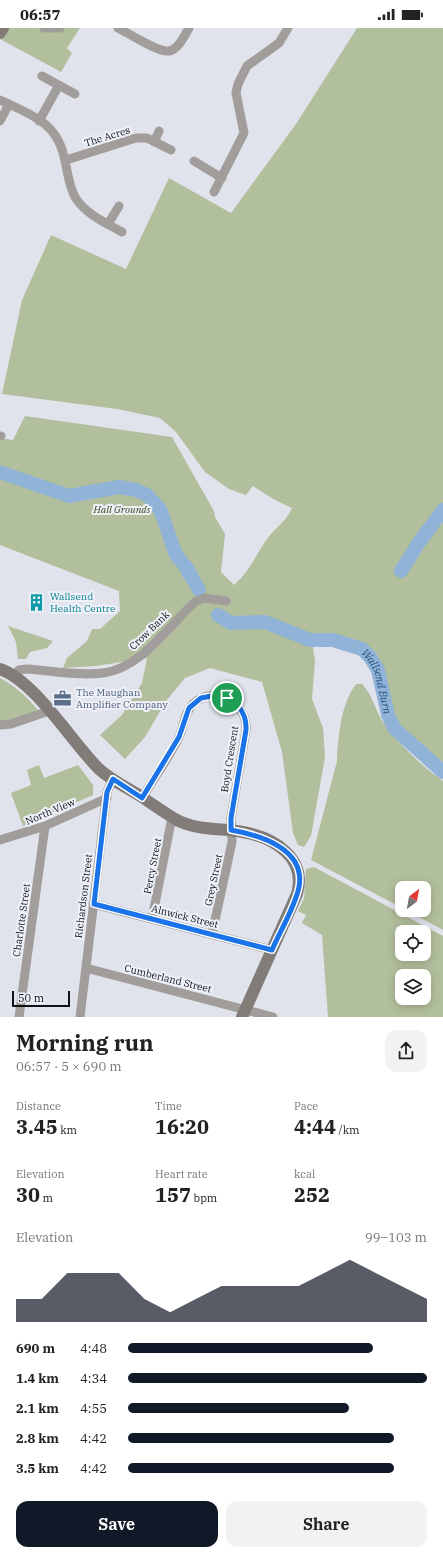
<!DOCTYPE html>
<meta charset="utf-8">
<style>
:root{--surface:#fff;--page:#f2f2f2;--text:#222;--muted:#767676;--accent:#111827}
body{margin:0;font-family:"IBM Plex Serif",serif;background:var(--page);color:var(--text);height:100vh;display:flex;flex-direction:column;font-size:15px;white-space:nowrap}
*{box-sizing:border-box;margin:0}
p{font-size:13px;color:var(--muted)}
.icon{flex:none;width:22px;height:22px;fill:none;stroke:currentColor;stroke-width:2;stroke-linecap:round;stroke-linejoin:round}
.map{position:relative;height:989px;overflow:hidden}
.panel{display:flex;flex-direction:column;background:var(--surface);flex:1}
.panel>*{flex:none}
.needle{width:26px;rotate:31deg}
.buttons{position:absolute;left:395px;top:853px;display:grid;gap:8px}
.buttons a{display:grid;place-items:center;width:36px;height:36px;border-radius:8px;background:var(--surface);box-shadow:0 2px 10px #0003;font-size:20px}
.scale{position:absolute;left:12px;bottom:10px;width:58px;box-sizing:border-box;padding-left:4px;border:2px solid #101114;border-top:0;font-size:11px;line-height:14px;white-space:nowrap;color:#101114;-webkit-text-stroke:3px #eef1f9;paint-order:stroke}
.pin{position:absolute;display:grid;place-items:center;width:34px;height:34px;color:#fff;margin:-17px;border:2px solid #fff;border-radius:50%;box-shadow:0 1px 4px #0007}
.round{display:grid;place-items:center;flex:none;width:42px;height:42px;border-radius:12px;background:var(--page)}
.overview{display:flex;align-items:center;justify-content:space-between;height:68px;padding:0 16px}
h1{font-size:22px;font-weight:700;line-height:30px}
.stats{display:grid;grid-template-columns:repeat(3,1fr);gap:6px;height:68px;padding:4px 16px}
.stats div{display:grid;align-content:center}
.stats b{font-size:20px;font-weight:700}
.stats small{font-size:11px;font-weight:400}
.stats p{font-size:11px}
.chart{height:112px;padding:8px 16px}
.chart p{display:flex;justify-content:space-between}
.chart svg{width:100%;height:72px;margin-top:4px;fill:var(--accent);opacity:.7}
.cta{display:flex;gap:8px;margin-top:auto;padding:8px 16px}
.cta a{flex:1;height:46px;border-radius:12px;background:var(--accent);color:#fff;font-size:16px;font-weight:700;line-height:46px;text-align:center}
.cta a+a{background:var(--page);color:var(--text)}
ul{padding:0 16px;list-style:none;font-size:13px}
li{display:grid;grid-template-columns:64px 48px 1fr;align-items:center;height:30px}
li i{height:10px;border-radius:5px;background:var(--accent)}
.status{display:flex;justify-content:space-between;align-items:center;height:28px;padding:0 20px;background:var(--surface);direction:ltr}
.status svg{height:11px;fill:currentColor}
.map>svg:first-child{display:block}
.green{fill:#b2bf9d;fill-rule:evenodd}
.water{fill:#91b3d8}
.lines{fill:none;stroke-linecap:round;stroke-linejoin:round}
.river{stroke:#91b3d8;stroke-width:14}
.street{stroke:#a19d9b;stroke-width:9}
.secondary{stroke:#817c78;stroke-width:12}
.route-casing{stroke:#fff;stroke-width:8}
.route{stroke:#1a73e8;stroke-width:5}
.labels{text-anchor:middle;stroke-width:4;stroke-linejoin:round;paint-order:stroke}
.street-label{font-size:10px;fill:#101114;stroke:#eef1f9}
.park-label{font-size:10px;font-style:italic;fill:#334210;stroke:#eef1f9}
.culture-label{font-size:10px;fill:#0d838f;stroke:#eef1f9;text-anchor:start}
.service-label{font-size:10px;fill:#4e5e75;stroke:#eef1f9;text-anchor:start}
.water-label{font-size:11px;font-style:italic;fill:#245484;stroke:#eef1f9}
</style>
<div class="status"><b>06:57</b><svg viewBox="0 0 49 12"><path d="M0 12V9h3v3zM5 12V6h3v6zM10 12V3h3v9zM15 12V0h3v12zM26 1h20v11H26zM47 4h2v5h-2z"/></svg></div>
<div class="map">
<svg width="443" height="989" viewBox="0 0 443 989">
<rect width="100%" height="100%" fill="#e1e3ec"/>
<path class="green" d="M4 0H37L50 3 65 0H80L67 20 72 25 61 44 0 11Z
M357 0H443V740C435 734 430 727 423 721 413 712 400 705 394 693 388 682 388 667 386 654 378 612 346 611 311 606L315 633 312 671 323 700 325 729 311 808 304 819 298 817 293 805 282 724 262 654 210 640 185 650 166 673 145 709 125 731 100 707 122 687 142 655 147 630 96 638 63 640 67 630 87 613 92 601H100L120 583 119 563 0 517V410L13 412 25 388 172 409 214 483 215 489 225 506 221 544 234 557C250 543 255 528 267 511 276 499 286 494 292 480L275 472 253 458 246 467 229 461 205 444 176 404 160 390 117 381 2 366 22 272 51 207 126 241 169 150 231 185 296 96Z
M8 598 53 613 47 620 30 624 26 631H18L16 614Z
M0 650C15 658 27 669 38 682V685L14 692 0 694Z
M356 656H362C374 668 375 684 385 697 400 717 423 739 443 753V902L406 882H424V860H402V880L311 832 337 733C338 708 341 676 356 656Z
M39 737 44 750 78 737 93 757V767L23 798 11 765 31 757 27 742Z
M314 839 443 908V989H328L322 907 302 895 306 887 298 883 304 870 306 841ZM402 904H424V926H402ZM402 948H424V970H402Z"/>
<path class="water" d="M176 527 183 530 185 528 188 531 201 560 196 563 182 548Z"/>
<g class="lines">
<g class="river">
<path d="M0 444 69 468 119 459 136 462 147 467 160 481 176 527 186 539 199 562"/>
<path d="M401 543 420 513 443 482"/>
<path id="s1" d="M218 587 231 595 265 594 310 612H333L362 621 370 629 378 642 388 687 394 700 443 744"/>
</g>
<path class="street" d="M44 0H60
M118 0C128 5 159 25 169 23 179 21 184 8 189 0
M42 48 75 66
M0 72C15 79 33 86 46 97 70 118 63 147 75 169 85 186 106 195 122 204
M0 93 9 76
M39 93 59 57
M154 114 159 103
M66 132 136 110H147L171 122
M194 133 222 150
M214 164 244 105 236 65 238 56 247 38 279 15 288 0
M108 196 119 178
M0 408H1
M14 647 19 642 27 641C52 643 79 648 103 645 142 640 169 597 196 573L204 570 226 573
M0 697 11 696 49 683
M142 770C154 750 169 730 179 709 184 698 184 685 193 676 214 656 248 674 246 702L231 790 232 814 212 906
M0 812 45 798 107 770
M93 876 272 922
M152 891 172 789
M86 940 273 989
M19 989 45 798
M80 989 107 764 113 751"/>
<path class="secondary" d="M0 5 3 0
M0 641C35 653 71 713 99 741 112 753 128 760 142 769 153 777 164 784 175 791 196 803 221 800 243 804 275 810 307 830 297 866L242 989"/>
</g>
<g class="lines">
<defs>
<path id="route" d="M217 667C235 669 247 684 246 702L231 790V802C260 807 306 821 299 859 295 879 280 903 272 922L94 876 107 764 113 751 142 770 179 709 189 680 201 670Z"/>
</defs>
<use href="#route" class="route-casing"/>
<use href="#route" class="route"/>
</g>
<defs>
<symbol id="building-bare" viewBox="-9 -9 18 18"><path d="M-4-6H4V6H1V3H-1V6H-4ZM-2.5-4.3h1.7v1.8h-1.7ZM.8-4.3h1.7v1.8H.8ZM-2.5-1h1.7V.8h-1.7ZM.8-1h1.7V.8H.8Z" fill="#0f9aa8" stroke="#eef1f9" stroke-width="2.5" paint-order="stroke"/></symbol>
<symbol id="office-bare" viewBox="-9 -9 18 18"><path d="M-6-3h4V-5.5h4V-3h4V5H-6ZM-1-4.5V-3h2v-1.5ZM-6 0V1H6V0Z" fill="#5c6f8a" stroke="#eef1f9" stroke-width="2.5" paint-order="stroke"/></symbol>
</defs>
<g fill-rule="evenodd">
<use href="#building-bare" x="24" y="562" width="25" height="25"/>
<use href="#office-bare" x="50" y="658" width="25" height="25"/>
</g>
<g class="labels">
<g class="street-label">
<text transform="translate(107 108) rotate(-17)" y="4">The Acres</text>
<text transform="translate(149 602) rotate(-44)" y="4">Crow Bank</text>
<text transform="translate(229 731) rotate(-81)" y="4">Boyd Crescent</text>
<text transform="translate(50 783) rotate(-23)" y="4">North View</text>
<text transform="translate(152 838) rotate(-79)" y="4">Percy Street</text>
<text transform="translate(213 852) rotate(-78)" y="4">Grey Street</text>
<text transform="translate(83 868) rotate(-83)" y="4">Richardson Street</text>
<text transform="translate(185 888) rotate(14)" y="4">Alnwick Street</text>
<text transform="translate(21 892) rotate(-82)" y="4">Charlotte Street</text>
<text transform="translate(168 950) rotate(14)" y="4">Cumberland Street</text>
</g>
<g class="park-label">
<text x="122" y="485">Hall Grounds</text>
</g>
<g class="culture-label">
<text x="50" y="572">Wallsend<tspan x="50" dy="12">Health Centre</tspan></text>
</g>
<g class="service-label">
<text x="76" y="668">The Maughan<tspan x="76" dy="12">Amplifier Company</tspan></text>
</g>
<g class="water-label">
<text dy="4" stroke="none"><textPath href="#s1" startOffset="188">Wallsend Burn</textPath></text>
</g>
</g>
</svg>
<div class="buttons">
<a><svg class="needle" viewBox="-14 -14 28 28"><path d="M0-13l5 13h-10z" fill="#e53935"/><path d="M0 13l5-13h-10z" fill="#767676"/></svg></a>
<a><svg class="icon" aria-label="locate" viewBox="0 0 24 24"><circle cx="12" cy="12" r="6"/><path d="M12 2v4M12 18v4M2 12h4M18 12h4"/></svg></a>
<a><svg class="icon" aria-label="layers" viewBox="0 0 24 24"><path d="M12 4l9 5-9 5-9-5zM3 14l9 5 9-5"/></svg></a>
</div>
<div class="scale">50 m</div>
<div class="pin" style="left:227px;top:670px;background:#1e9e55"><svg class="icon" aria-label="arrive" viewBox="0 0 24 24"><path d="M6 21V4h12l-3 4 3 4H6"/></svg></div>
</div>
<section class="panel">
<div class="overview"><div><h1>Morning run</h1><p>06:57 · 5 × 690 m</p></div><a class="round"><svg class="icon" aria-label="share" viewBox="0 0 24 24"><path d="M12 15V3M7 8l5-5 5 5M5 13v7h14v-7"/></svg></a></div>
<div class="stats">
<div><p>Distance</p><b>3.45<small> km</small></b></div>
<div><p>Time</p><b>16:20</b></div>
<div><p>Pace</p><b>4:44<small> /km</small></b></div>
</div>
<div class="stats">
<div><p>Elevation</p><b>30<small> m</small></b></div>
<div><p>Heart rate</p><b>157<small> bpm</small></b></div>
<div><p>kcal</p><b>252</b></div>
</div>
<div class="chart"><p><span>Elevation</span>99–103 m</p>
<svg viewBox="0 0 160 44" preserveAspectRatio="none"><path d="M0 44V30L10 30L20 14L30 14L40 14L50 30L60 38L70 30L80 22L90 22L100 22L110 22L120 14L130 6L140 14L150 22L160 30V44z"/></svg>
</div>
<ul>
<li><b>690 m</b>4:48<i style="width:82%"></i></li>
<li><b>1.4 km</b>4:34<i style="width:100%"></i></li>
<li><b>2.1 km</b>4:55<i style="width:74%"></i></li>
<li><b>2.8 km</b>4:42<i style="width:89%"></i></li>
<li><b>3.5 km</b>4:42<i style="width:89%"></i></li>
</ul>
<div class="cta"><a>Save</a><a>Share</a></div>
</section>
